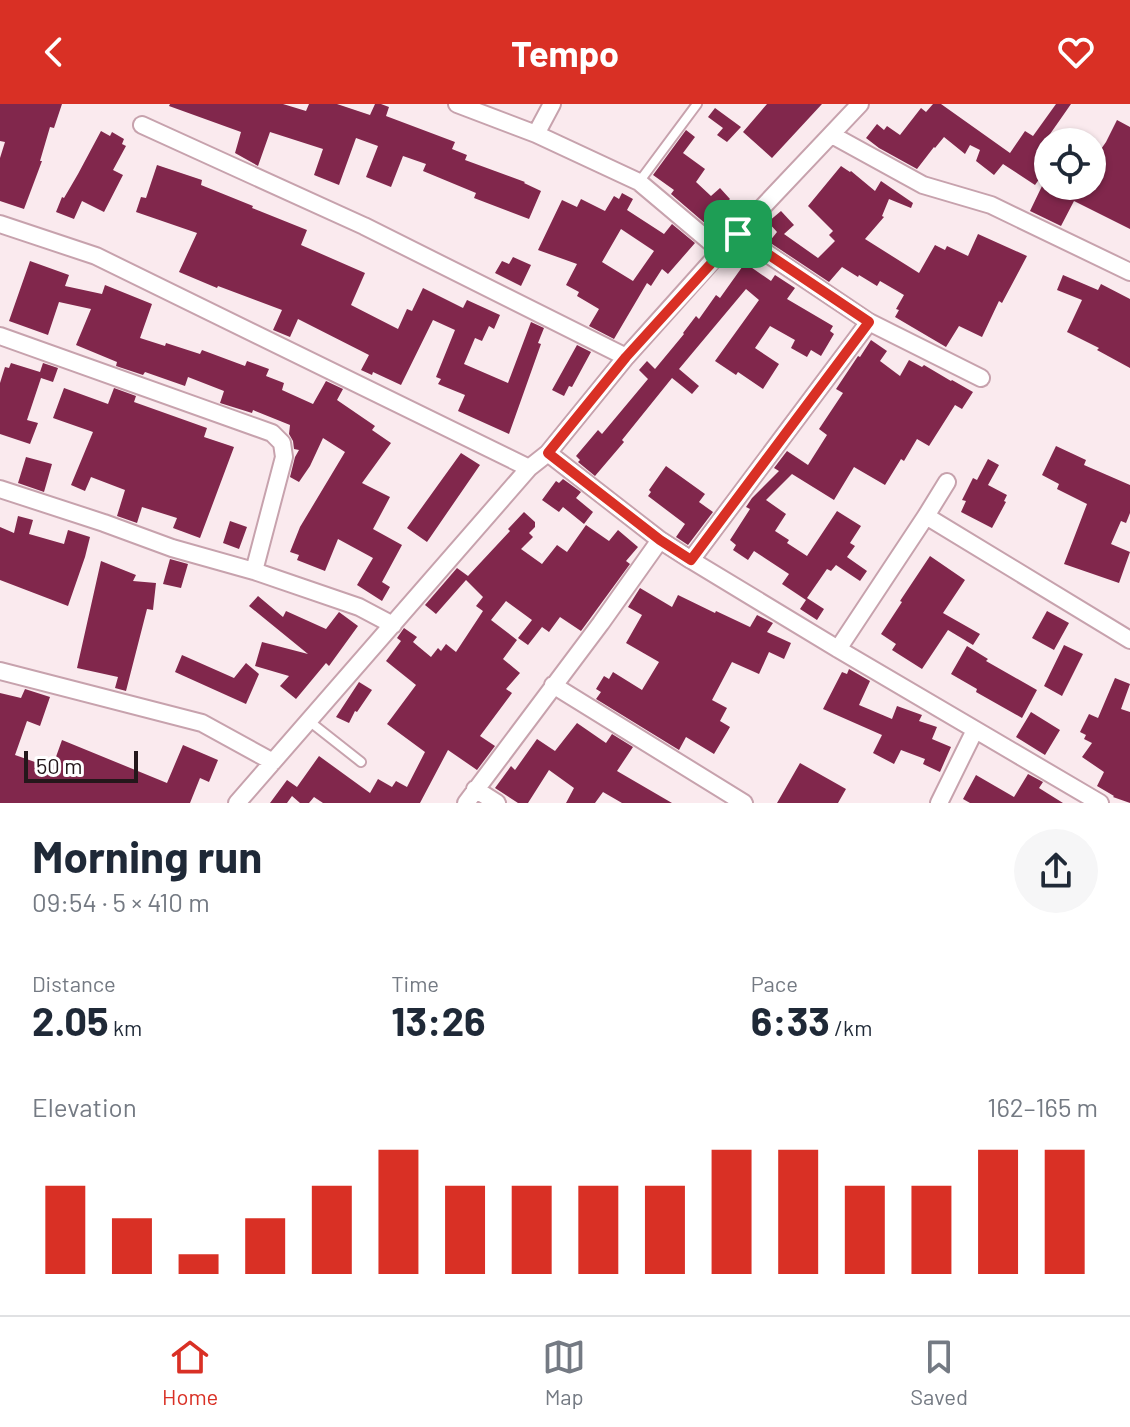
<!DOCTYPE html>
<meta charset="utf-8">
<style>
:root{--surface:#fff;--page:#f6f6f7;--text:#1f2937;--muted:#747a83;--line:#e0e1e3;--accent:#d93025}
body{margin:0;font-family:Barlow,sans-serif;background:var(--page);color:var(--text);height:100vh;display:flex;flex-direction:column;font-size:30px;white-space:nowrap}
*{box-sizing:border-box;margin:0}
p{font-size:26px;color:var(--muted)}
.icon{flex:none;width:44px;height:44px;fill:none;stroke:currentColor;stroke-width:2;stroke-linecap:round;stroke-linejoin:round}
.map{position:relative;height:699px;overflow:hidden}
.sheet{display:flex;flex-direction:column;background:var(--surface);flex:1}
.sheet>*{flex:none}
.controls{position:absolute;left:1034px;top:24px;display:grid;gap:16px}
.controls a{display:grid;place-items:center;width:72px;height:72px;border-radius:50%;background:var(--surface);box-shadow:0 2px 6px #0004;font-size:40px}
.scale{position:absolute;left:24px;bottom:20px;width:114px;box-sizing:border-box;padding-left:8px;border:4px solid #24171b;border-top:0;font-size:22px;line-height:28px;white-space:nowrap;color:#24171b;-webkit-text-stroke:6px #fff;paint-order:stroke}
.pin{position:absolute;display:grid;place-items:center;width:68px;height:68px;color:#fff;margin:-34px;border-radius:16px;box-shadow:0 4px 12px #0006}
.round{display:grid;place-items:center;flex:none;width:84px;height:84px;border-radius:42px;background:var(--page)}
.headline{display:flex;align-items:center;justify-content:space-between;height:136px;padding:0 32px}
h1{font-size:44px;font-weight:700;line-height:60px}
.metrics{display:grid;grid-template-columns:repeat(3,1fr);gap:12px;height:136px;padding:8px 32px}
.metrics div{display:grid;align-content:center}
.metrics b{font-size:40px;font-weight:700}
.metrics small{font-size:22px;font-weight:400}
.metrics p{font-size:22px}
.chart{height:224px;padding:16px 32px}
.chart p{display:flex;justify-content:space-between}
.chart svg{width:100%;height:144px;margin-top:8px;stroke:var(--accent);stroke-width:6}
header{display:flex;justify-content:space-between;align-items:center;height:104px;padding:0 32px;background:var(--accent);color:#fff;font-size:36px;font-weight:700}
.menu{display:flex;justify-content:space-around;align-items:center;height:112px;border-top:2px solid var(--line);background:var(--surface);font-size:22px;color:var(--muted)}
.menu a{display:grid;justify-items:center;gap:4px}
.menu .selected{color:var(--accent)}
.map>svg:first-child{display:block}
.building{fill:#81274c;fill-rule:evenodd}
.lines{fill:none;stroke-linecap:round;stroke-linejoin:round}
.lane-casing{stroke:#c7a2ad;stroke-width:12}
.street-casing{stroke:#c7a2ad;stroke-width:20}
.lane{stroke:#fff;stroke-width:8}
.street{stroke:#fff;stroke-width:16}
.route-casing{stroke:#fff;stroke-width:16}
.route{stroke:#d93025;stroke-width:10}
</style>
<header><svg class="icon" aria-label="back" viewBox="0 0 24 24"><path d="M15 5l-7 7 7 7"/></svg>Tempo<svg class="icon" aria-label="heart" viewBox="0 0 24 24"><path d="M12 20l-8-8c-3-5 5-10 8-4 3-6 11-1 8 4z"/></svg></header>
<div class="map">
<svg width="1130" height="699" viewBox="0 0 1130 699">
<rect width="100%" height="100%" fill="#faeaee"/>
<path class="building" d="M0 0H62L54 24 50 23 40 57H42L24 105 0 97V54L5 38 0 37Z
M170 0H283L306 7 309 0H337L370 11 375 0H381L389 3 386 12 455 38 452 45 467 51 465 56 525 78 524 79 541 87 529 115 474 94 476 89 423 67 426 60 403 52 391 83 366 73 378 42 356 34 339 81 314 71 323 45 270 28 258 62 235 49 241 28 169 2Z
M767 0H822L772 54 743 28Z
M933 0H941L1010 49 1025 27 1033 32 1056 0H1071L1041 43 1048 48V52L1040 64 1045 67 1035 81 1003 60 994 71 976 57 980 46 970 41 965 50 944 33 935 44 934 43 917 65 879 44 866 34 877 20 884 26 887 22 900 31 921 4 926 8Z
M715 4 741 23 727 38 717 31 723 24 708 13Z
M1117 16 1130 23V125L1074 97 1061 122 1030 107 1042 82H1092V58L1106 38Z
M686 26 695 33 683 49 705 65 696 78 711 92 720 84 730 95 707 121 671 90 674 86 653 71Z
M101 27 110 32 112 28 124 35 122 40 126 42 113 66 123 71 104 108 82 97 74 115 56 108 62 93 64 94 78 70Z
M157 61 202 76 201 81 253 102 252 104 307 126 301 141 365 169 351 201 398 225 407 205 412 207 423 184 463 204 467 196 500 211 494 225 489 222 482 237 475 234 464 260 508 279 531 218 544 224 538 239 541 240 509 330 458 307 465 291 438 280 441 275 436 273 455 226 433 216 401 281 373 268 372 271 361 266 369 251 298 215 290 233 273 226 282 206 218 182 217 184 179 168 197 129 136 108 141 93 146 94Z
M841 62 850 68 851 67 875 87 881 77 913 99 911 104 889 95 882 112 884 113 865 135 919 169 935 141 945 146 947 142 968 152 978 130 1027 152 1002 199 999 197 982 233 959 222 946 243 895 213 899 206 896 205 904 191 880 177 877 182 859 171 858 173 842 163 829 178 769 138 777 128 768 118 781 107 794 121 784 130 818 154 835 137 829 131 833 127 808 102Z
M622 89 633 95 627 106 664 130 672 120 695 139 668 170 662 165 651 182 647 179 614 235 589 222 599 205 577 192 579 188 566 181 577 160 538 146 562 96 577 103 581 95 605 107 614 92 619 95ZM621 125 654 147 633 177 602 158Z
M513 153 531 161 521 182 495 169 502 157 509 160Z
M30 157 69 171 65 182 102 190 105 181 152 200 140 234 165 242 166 239 200 250 202 246 245 262 247 257 269 265 266 272 284 279 282 286 313 300 326 277 343 285 337 296 375 322 372 326 391 339 362 379 390 393 373 425 402 441 382 478 390 483 382 497 357 481 373 454 338 435 325 467 297 456 299 451 290 448 300 423 345 348 323 334 310 362 299 378 290 373 295 353 299 346 294 345 293 337 289 330 290 321 253 306 252 309 220 299 224 287 188 273 185 282 145 268 143 271 116 262 117 258 76 241 91 205 59 198 48 231 9 217Z
M745 159 771 177 775 171 795 184 787 195 833 222 830 227 834 230 821 252 811 246 807 253 791 244 795 236 770 222 755 244 779 260 763 285 738 268 736 271 715 257 759 196 746 185 679 265 699 282 692 290 672 274 622 336 624 338 595 372 578 358 580 356 576 352 598 326 602 330 648 275 639 266 647 257 655 265 684 230 683 229 696 212 699 215 716 191 720 194Z
M1063 171 1098 186 1101 180 1130 195V264L1097 246 1099 244 1067 228 1082 196 1057 186Z
M871 236 887 247 880 257 900 272 909 256 922 263 924 261 951 277 952 276 973 288 962 305 955 301 929 342 917 335 904 357 901 355 885 381 854 363 834 396 792 370 766 396 786 410 775 427 789 436 787 439 807 452 837 407 861 422 850 439 855 442 847 453 867 467 860 477 836 461 831 467 827 465 807 494 824 505 817 516 800 505 806 496 782 480 789 470 754 447 748 456 733 446 736 441 730 436 750 405 746 403 752 394 779 367 774 364 787 347 808 361 827 331 819 325 843 289 836 285 858 252 860 253Z
M577 241 591 248 572 283 569 282 564 292 552 286Z
M11 259 40 268 43 259 58 264 53 278 41 274 27 316 38 319 30 340 0 330V279L5 263 9 264Z
M64 284 108 300 114 284 136 292 134 298 207 324 204 333 234 343 200 434 173 424 177 414 142 403 137 419 117 412 125 386 91 373 85 387 71 381 93 328 53 314Z
M1056 342 1086 356 1084 361 1130 381V409L1126 419 1121 417 1111 440 1130 448 1119 479 1064 460 1087 400 1057 385 1059 380 1042 371Z
M461 349 480 361 427 438 407 424Z
M26 353 52 360 44 388 18 379Z
M988 355 999 361 988 381 1007 391 1004 397 1006 398 992 424 961 408 966 397 962 396 973 374 977 376Z
M666 362 705 390 699 398 713 408 688 441 676 433 685 420 648 392 651 388 649 386Z
M563 375 581 388 576 394 593 408 584 420 563 403 559 408 542 396 556 377 559 379Z
M524 408 535 418V423L529 429 533 433 521 445 542 460 557 441 567 448 586 421 609 437 618 426 638 443 626 457 630 460 581 527 560 513 549 528 542 523 528 541 518 534 532 516 506 497 491 516 517 536 503 555 520 569 506 585 512 589 480 632 495 642 477 666 448 646 420 699H323L314 693 309 699H300L292 692 287 699H270L287 676 297 683 319 652 370 689 378 675 392 683 396 677 407 683 425 648 387 620 416 581 386 557 401 537 397 534 404 524 417 533 413 538 431 553 438 544 441 547 446 540 456 548 483 507 476 502 483 493 466 476 436 510 425 501 457 464 468 472 510 427 508 425Z
M18 412 33 416 29 430 64 440 68 426 90 433 85 453 68 502 0 476V423L14 429Z
M230 417 247 423 239 445 223 439Z
M930 452 965 476 943 509 980 530 973 541 948 526 922 565 892 546 896 540 881 530 902 498 900 497Z
M170 455 188 460 181 484 163 480Z
M101 457 136 471 133 477 156 479 153 506 147 505 126 587 115 584 118 573 77 564Z
M640 484 672 503 678 491 715 509 716 507 750 523 757 511 773 519 767 528 791 539 784 555 769 548 759 570 732 558 712 596 727 604 720 617 730 623 714 650 686 633 679 646 596 595 601 588 596 585 604 572 609 575 613 568 642 586 659 558 626 539 642 511 628 503Z
M258 492 283 513 286 507 326 525 339 508 358 522 329 562 326 559 296 595 280 582 289 572 255 562 262 538 308 550 249 502Z
M1047 507 1069 519 1054 546 1032 534Z
M1064 541 1083 550 1062 592 1044 582Z
M967 542 988 555 986 557 1037 586 1022 614 976 588 977 585 951 570Z
M182 551 234 574 246 559 259 570 246 600 175 568Z
M849 565 870 577 859 601 892 615 897 602 922 611 919 617 937 623 932 635 951 643 940 668 923 660 925 655 901 646 894 660 873 649 882 631 823 605 842 568 847 570Z
M1115 574 1130 580 1121 605 1130 608V699L1113 693 1114 692 1097 682 1104 668 1082 653 1092 639 1084 635 1086 631 1080 628 1089 610 1098 614Z
M359 578 372 586 357 608 355 607 349 619 336 613Z
M25 585 50 593 40 622 27 617 15 651 52 664 62 636 167 679 183 641 218 656 209 678 200 674 190 699H0V589L21 594Z
M1031 608 1060 626 1045 651 1016 633Z
M577 619 606 639 612 630 633 643 617 667 672 699H622L603 688 595 699H566L574 684 549 666 528 699H518L495 684 511 662 515 666 537 635 555 647Z
M800 659 846 685 838 699H777Z
M1028 670 1043 678 1039 684 1063 699H970L963 695 976 671 1014 693Z"/>
<g class="lines">
<defs>
<path id="lane" d="M639 78 697 0
M309 617 361 658"/>
<path id="street" d="M457 0 536 30 639 78 721 147
M142 21 364 122 626 253
M536 30 552 0
M832 31 923 81 991 101 1130 168
M0 120 96 152 529 364
M738 130 869 218 981 274
M0 232 272 329 282 339 284 353 254 467
M548 349 660 436 691 456 838 545 1100 699
M0 385 104 419 172 444 254 467 359 503 393 521
M926 412 1130 536
M691 456 869 218
M838 545 926 412 947 378
M0 567 202 619 273 658
M553 581 744 699
M475 685 497 699
M237 699 529 364 548 349 626 253 721 147 860 0
M466 699 601 519 660 436
M939 699 975 626"/>
</defs>
<use href="#lane" class="lane-casing"/>
<use href="#street" class="street-casing"/>
<use href="#lane" class="lane"/>
<use href="#street" class="street"/>
</g>
<g class="lines">
<defs>
<path id="route" d="M738 130 869 218 691 456 660 436 548 349 626 253Z"/>
</defs>
<use href="#route" class="route-casing"/>
<use href="#route" class="route"/>
</g>
</svg>
<div class="controls">
<a><svg class="icon" aria-label="locate" viewBox="0 0 24 24"><circle cx="12" cy="12" r="6"/><path d="M12 2v4M12 18v4M2 12h4M18 12h4"/></svg></a>
</div>
<div class="scale">50 m</div>
<div class="pin" style="left:738px;top:130px;background:#1e9e55"><svg class="icon" aria-label="arrive" viewBox="0 0 24 24"><path d="M6 21V4h12l-3 4 3 4H6"/></svg></div>
</div>
<section class="sheet">
<div class="headline"><div><h1>Morning run</h1><p>09:54 · 5 × 410 m</p></div><a class="round"><svg class="icon" aria-label="share" viewBox="0 0 24 24"><path d="M12 15V3M7 8l5-5 5 5M5 13v7h14v-7"/></svg></a></div>
<div class="metrics">
<div><p>Distance</p><b>2.05<small> km</small></b></div>
<div><p>Time</p><b>13:26</b></div>
<div><p>Pace</p><b>6:33<small> /km</small></b></div>
</div>
<div class="chart"><p><span>Elevation</span>162–165 m</p>
<svg viewBox="0 0 160 44" preserveAspectRatio="none"><path d="M5 44V17M15 44V27M25 44V38M35 44V27M45 44V17M55 44V6M65 44V17M75 44V17M85 44V17M95 44V17M105 44V6M115 44V6M125 44V17M135 44V17M145 44V6M155 44V6"/></svg>
</div>
</section>
<nav class="menu">
<a class="selected"><svg class="icon" aria-label="home" viewBox="0 0 24 24"><path d="M3 11l9-7 9 7M6 9v11h12V9"/></svg>Home</a>
<a><svg class="icon" aria-label="map" viewBox="0 0 24 24"><path d="M3 6l6-2 6 2 6-2v14l-6 2-6-2-6 2zM9 4v14M15 6v14"/></svg>Map</a>
<a><svg class="icon" aria-label="saved" viewBox="0 0 24 24"><path d="M7 4h10v16l-5-4-5 4z"/></svg>Saved</a>
</nav>
